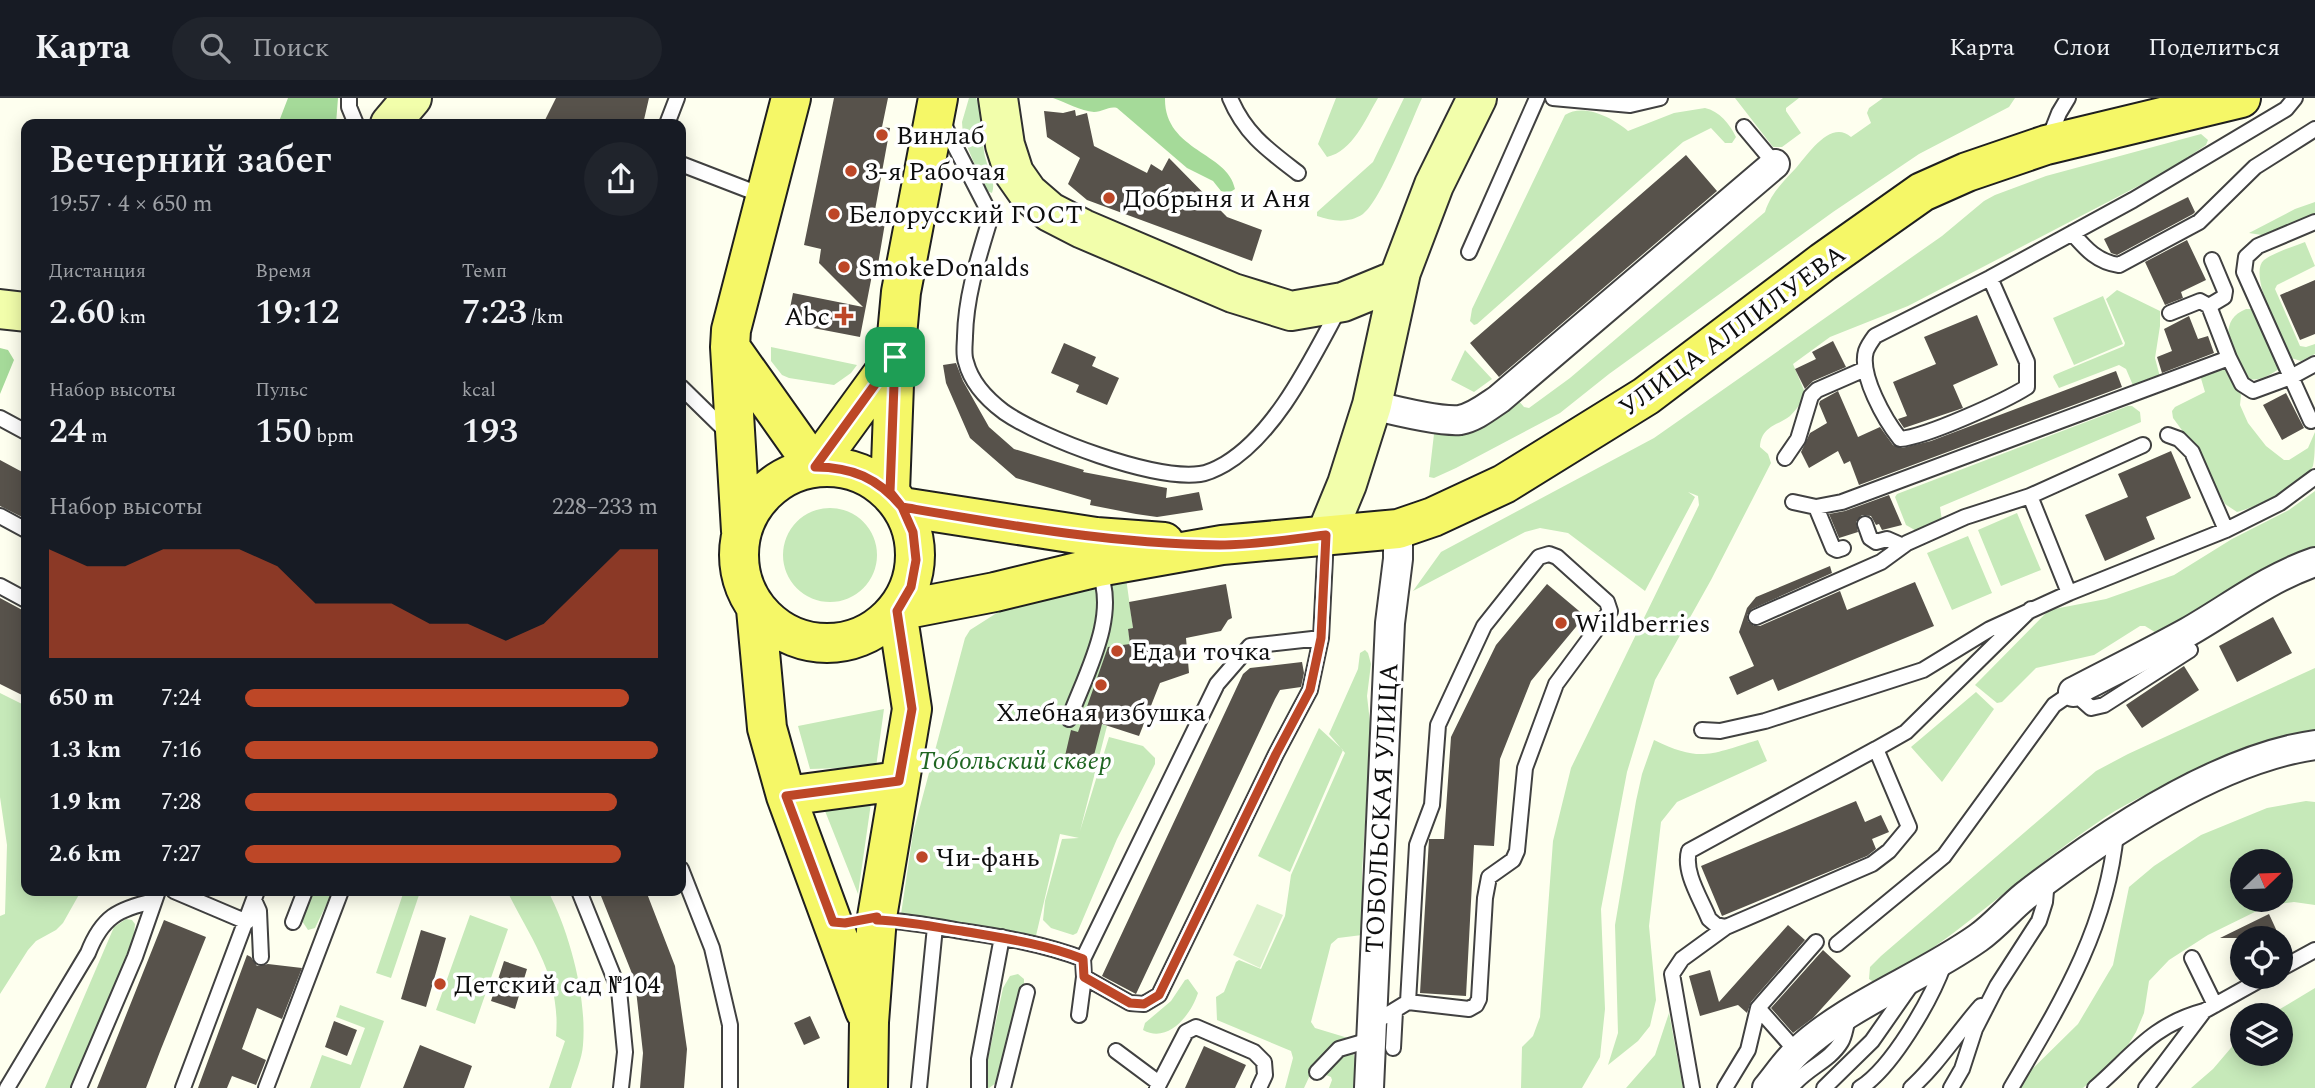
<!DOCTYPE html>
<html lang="ru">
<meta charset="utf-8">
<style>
:root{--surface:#171b24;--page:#20242c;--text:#f1f3f6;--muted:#9ea1a6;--line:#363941;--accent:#bd4727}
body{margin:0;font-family:Spectral,serif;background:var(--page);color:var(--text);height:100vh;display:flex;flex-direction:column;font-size:26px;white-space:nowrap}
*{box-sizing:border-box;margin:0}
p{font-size:23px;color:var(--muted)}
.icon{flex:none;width:38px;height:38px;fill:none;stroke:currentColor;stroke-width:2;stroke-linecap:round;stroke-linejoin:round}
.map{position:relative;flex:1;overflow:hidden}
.sheet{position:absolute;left:21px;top:21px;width:665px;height:777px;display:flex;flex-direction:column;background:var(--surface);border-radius:14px;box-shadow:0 4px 18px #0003}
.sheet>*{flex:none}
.needle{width:46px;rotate:67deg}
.buttons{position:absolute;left:2230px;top:751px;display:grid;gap:14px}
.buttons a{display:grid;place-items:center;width:63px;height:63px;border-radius:50%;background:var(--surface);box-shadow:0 4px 18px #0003;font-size:35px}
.pin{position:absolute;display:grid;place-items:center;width:60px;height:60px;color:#fff;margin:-30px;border-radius:14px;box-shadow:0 4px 10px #0006}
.round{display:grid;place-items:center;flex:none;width:74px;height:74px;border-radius:37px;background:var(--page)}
.summary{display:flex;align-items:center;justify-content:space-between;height:119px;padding:0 28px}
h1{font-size:38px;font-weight:600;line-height:52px}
.stats{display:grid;grid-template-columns:repeat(3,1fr);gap:10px;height:119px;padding:7px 28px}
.stats div{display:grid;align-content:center}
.stats b{font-size:35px;font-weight:600}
.stats small{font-size:19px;font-weight:400}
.stats p{font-size:19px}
.chart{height:196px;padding:14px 28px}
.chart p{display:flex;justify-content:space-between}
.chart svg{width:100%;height:126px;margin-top:7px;fill:var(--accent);opacity:.7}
ul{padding:0 28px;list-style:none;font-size:23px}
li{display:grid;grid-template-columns:112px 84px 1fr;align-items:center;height:52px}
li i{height:18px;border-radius:9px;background:var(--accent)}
header{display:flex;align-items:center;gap:42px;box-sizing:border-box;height:98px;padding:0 35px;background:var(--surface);border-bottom:2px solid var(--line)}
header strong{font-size:33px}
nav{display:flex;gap:38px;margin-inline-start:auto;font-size:24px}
.search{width:490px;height:63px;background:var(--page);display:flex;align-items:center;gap:18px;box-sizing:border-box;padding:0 24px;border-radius:38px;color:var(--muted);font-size:26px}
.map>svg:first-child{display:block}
.green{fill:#c6e9b9;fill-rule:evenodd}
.forest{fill:#a5da99}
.pitch{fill:#daf0cb}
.building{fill:#57524b}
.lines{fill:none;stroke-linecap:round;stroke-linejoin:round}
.lane-casing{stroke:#414141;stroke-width:18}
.street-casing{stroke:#414141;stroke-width:32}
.secondary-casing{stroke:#303030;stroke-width:42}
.primary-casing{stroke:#1f1f1f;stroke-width:42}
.lane{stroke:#fff;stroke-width:14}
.street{stroke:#fff;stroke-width:28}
.secondary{stroke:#f2feab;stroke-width:38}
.primary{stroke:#f5f767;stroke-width:38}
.route-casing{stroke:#fff;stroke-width:14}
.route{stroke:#bd4727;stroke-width:9}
.poi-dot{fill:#bd4727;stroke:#fff;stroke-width:2.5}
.labels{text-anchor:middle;stroke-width:7;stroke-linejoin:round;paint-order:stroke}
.poi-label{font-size:26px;fill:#0e0e0e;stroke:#fff;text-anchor:start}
.street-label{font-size:26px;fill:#0e0e0e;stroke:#fff}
.park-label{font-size:26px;font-style:italic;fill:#1f6622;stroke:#fff}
</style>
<header>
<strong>Карта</strong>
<div class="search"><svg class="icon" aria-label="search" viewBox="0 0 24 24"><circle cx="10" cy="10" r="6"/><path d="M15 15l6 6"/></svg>Поиск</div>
<nav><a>Карта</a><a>Слои</a><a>Поделиться</a></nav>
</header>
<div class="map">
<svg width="2315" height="990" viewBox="0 0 2315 990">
<rect width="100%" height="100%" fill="#feffef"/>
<path class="green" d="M969 0H976C986 20 980 42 986 62 989 74 996 84 992 95L985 92 963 38 962 24Z
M1336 0H1378C1365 22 1353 53 1327 59L1318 46Z
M1404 0H1422C1411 24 1381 103 1363 116 1348 126 1332 123 1317 118V114L1373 64Z
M1735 0H1799L1786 10V13L1801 35 1782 49H1773Z
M1883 0H2015L2009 9 1919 56 1833 114 1609 276 1560 315 1456 370 1434 380 1429 379 1434 336 1518 302 1524 309 1529 310 1570 280 1765 114C1771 95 1783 84 1796 70 1808 56 1831 21 1851 39L1871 25 1867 15 1869 10Z
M1705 10C1719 13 1730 26 1736 39L1732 45H1725L1711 30 1683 44 1477 226 1474 227 1470 223 1472 211 1565 17C1584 5 1613 20 1628 33L1674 15Z
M2201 36 2208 42 2206 47 2169 72 1908 208 1830 239 1793 266 1806 297 1805 300C1800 306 1795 313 1790 318 1779 327 1761 328 1760 349L1768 356 1771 365 1711 482 1655 582 1627 674 1601 811 1605 911 1600 959 1582 990H1521L1522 949 1533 938 1540 919 1553 743 1571 670 1699 407 1698 398 1688 394 1695 399 1645 493 1568 435 1540 430 1525 434 1413 493 1441 454 1654 340 1942 138 1984 103 1995 97 2046 78Z
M2315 104V120L2268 138 2249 135 2295 111Z
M2305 144 2315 168 2277 187 2275 191 2300 248 2306 249 2315 246V256L2301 263 2291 260C2283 242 2247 176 2264 162 2275 154 2292 149 2305 144Z
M2117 192 2160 213V228L2155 260 2160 279 2135 292 2126 271 2119 267 2059 290 2053 279 2054 277 2124 248 2125 245 2106 201Z
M2103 198 2123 246 2074 267 2053 220Z
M2246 211H2252L2256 214 2280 270C2271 277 2257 285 2245 280 2233 258 2214 224 2246 211Z
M771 249 857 267 851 275 834 287 789 280 782 277 771 263Z
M1465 252 1492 281 1474 294 1451 282Z
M2224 268 2228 270 2241 297 2240 307 2248 325 2266 348 2284 362H2289L2308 350 2315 334C2315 344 2315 358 2313 368 2304 387 2257 409 2237 414L2225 406 2198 354 2173 320 2172 313 2175 309 2205 294 2200 277Z
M2128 308H2132L2140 314 2141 324 1940 409 1942 423 1920 435 1906 427 1895 399 1897 396Z
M2315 393V455L2158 536 2145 528H2140L2094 557 2036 570 2002 604 1997 605 1975 587 2049 512 2106 501 2174 477 2232 441 2289 412Z
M783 457a47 47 0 1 1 94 0a47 47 0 1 1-94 0Z
M2017 415 2041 472 2001 488 1978 432Z
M1968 438 1992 495 1952 512 1927 455Z
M1126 480 1133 530 1128 532 1131 546 1084 620 1107 628 1080 733 1109 639 1143 648 1155 660V666L1117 741 1077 835 1073 837 1051 830 1043 822 1045 803 1062 741 1079 740 1060 736 1034 846 900 823 913 735 965 540 970 532 1003 511Z
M1365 552 1368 555 1371 566 1367 598 1371 633 1362 774V837L1338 840 1331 846 1311 924 1315 930 1348 940 1349 943 1311 975 1304 990H1285L1293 960 1291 953 1217 922 1216 899 1224 894 1236 864 1239 862 1261 871 1285 818 1291 777 1345 655 1329 636 1358 571 1360 555Z
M2315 570V635C2294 641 2273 643 2252 649 2233 654 2217 665 2199 673 2167 687 2134 700 2104 720 2026 772 1958 840 1877 886L1869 881 1870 869 1881 858 2096 673 2128 656Z
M1976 594 1994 611 1942 684 1911 649Z
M0 595 26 608V793H81L63 825 56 832 36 843 28 852 0 896V818L5 816 7 747 0 699Z
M884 611 876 669 810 671 798 628Z
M1319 630 1343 652 1290 774 1258 758Z
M1654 642C1701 665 1711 656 1758 642L1767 663 1677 704 1661 724 1649 828 1656 902 1650 928 1638 943 1608 967 1618 935 1615 827 1636 703 1642 676Z
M2306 703 2315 704V807L2294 804 2269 807 2208 837 2169 862 2149 883 2144 915 2136 934 2122 957 2083 990H2018L2023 980 2078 926 2113 867 2129 789 2154 768 2201 737 2267 710ZM2242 763H2280V802H2242Z
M871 705 858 796 825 713Z
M314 793H333L315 830 308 832 302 823Z
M404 793 420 794 391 880 376 875Z
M507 793H548C570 835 587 900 583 947 582 961 575 976 571 990H549L565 943 556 938C561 879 532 843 507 793Z
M470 817 508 831 475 926 436 912Z
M126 821 132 822 135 826 133 849 72 990H45L114 829Z
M1018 876 1024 881V891L1001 976 996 985 989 990 986 989 984 979 1003 890 1010 878Z
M1188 881 1198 895C1191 917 1168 946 1143 932L1145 925 1171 903 1185 882Z
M2315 890V990H2191L2213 971 2242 937V956H2280V917H2270Z
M340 907 384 923 360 990H310L322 957 351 967 365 930 336 919Z
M1669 915 1683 990H1626L1655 957Z
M1352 952 1355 961 1354 990H1329L1332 982 1331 979 1321 975 1341 954Z"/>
<path class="forest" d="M288 0H338L336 26H278Z
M1053 0H1165C1164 53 1228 54 1235 91L1229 95 1221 93 1213 83 1187 70 1117 10C1108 8 1103 14 1094 14 1081 13 1065 4 1053 0Z
M0 250 8 252 14 262 0 296Z"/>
<path class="pitch" d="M1257 806 1283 817 1260 870 1233 857Z"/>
<path class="building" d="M556 0H649L643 26H543Z
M834 0H888L882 29 890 30 873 123 885 125 876 178 872 177 860 239 787 225 793 195 863 209 819 165 821 151 804 147Z
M1075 12 1076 18 1087 15 1094 48 1147 75 1151 66 1162 73 1169 60 1227 119 1262 132 1252 163 1087 102 1068 86 1080 60 1047 39 1044 13 1063 15Z
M1686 57 1717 93 1499 279 1470 245Z
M2188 99 2195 114 2193 116 2117 157 2111 155 2104 141Z
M2187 142 2206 182 2181 194 2183 200 2165 207 2145 164Z
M2315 182V236L2300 242 2280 197Z
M1977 217 1998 267 1953 287 1963 310 1904 330 1898 321 1907 318 1893 284 1936 266 1924 239Z
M2189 218 2198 241 2208 238 2214 255 2162 275 2157 259 2172 253 2164 231Z
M1833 243 1846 269 1813 283 1805 291 1795 271 1816 261 1812 254Z
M1064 245 1096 259 1092 268 1119 280 1107 307 1076 294 1079 287 1051 275Z
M956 265 963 283 989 329 1014 351 1084 372 1083 374 1167 390 1166 400 1199 394 1203 412 1157 419 1136 416 1090 407 1091 402 1016 380 970 340 946 285 943 267Z
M2116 273 2122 289 1859 387 1850 363 1844 366 1838 353 1809 370 1801 354 1810 335 1827 325 1819 306 1820 303 1838 293 1858 339 1880 329 1893 347 1902 350 1931 343Z
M2286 295 2304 330 2282 342 2263 307Z
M2171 353 2191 400 2146 419 2155 441 2105 463 2085 417 2128 399 2118 376Z
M0 362 26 376V421L0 408Z
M1889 397 1902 427 1882 432 1879 426 1876 427 1871 418 1862 417 1856 424 1858 434 1839 440 1829 416 1845 413Z
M1830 468 1832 475 1752 511 1747 517 1748 523 1754 528H1760L1840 493 1847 512 1915 484 1934 528 1778 593 1773 581 1737 597 1729 579 1754 568 1739 534 1747 510 1756 499Z
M1226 486 1232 520 1228 522 1221 533 1186 540 1189 575 1160 585 1139 638 1102 626 1092 665 1065 658 1071 632 1078 634 1108 549 1130 546 1128 531 1133 530 1129 504Z
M1547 486 1585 518 1531 583 1500 661 1494 748 1474 747 1466 898 1420 895 1429 741H1444L1451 639 1496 547Z
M0 500 26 514V599L0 586Z
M2273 519 2292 555 2237 584 2219 548Z
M1302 564 1304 575 1301 589 1280 592 1275 601 1136 896 1102 878 1243 576 1250 570Z
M2184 568 2199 592 2142 630 2126 607Z
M1856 703 1865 724 1881 717 1889 734 1872 741 1876 751 1867 758 1722 818 1701 768Z
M599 793H646L675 868 687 951 684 990H640L643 955 635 883Z
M2269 816 2280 840H2220Z
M164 822 206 839 161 951 146 990H97Z
M1788 827 1805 842 1751 904 1747 915 1738 907 1700 918 1689 878 1710 872 1719 904Z
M421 832 446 840 426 909 401 901Z
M1823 852 1851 878 1813 920 1793 935 1771 910Z
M247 857 251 859 257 868 268 866 302 870 282 921 257 910 242 951 266 962 256 987 232 978 227 990H198Z
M504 863 527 871 515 911 491 903Z
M810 918 820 940 804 947 794 925Z
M334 923 357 932 347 958 325 949Z
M420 947 472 968 464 990H403Z
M1204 948 1246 967 1235 990H1185Z"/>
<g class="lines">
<defs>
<path id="lane" d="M349 0V9L356 26
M1230 0C1245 36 1268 52 1298 75
M1553 0 1630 7 1660 0
M942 23 991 118C979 158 966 196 965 238 965 246 963 256 966 264 971 284 988 302 1004 314 1043 341 1153 382 1200 376 1209 375 1218 370 1225 366 1277 335 1312 260 1340 209
M667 26 677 0
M1744 29 1775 66
M2048 43 2059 15 2068 0
M681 66 764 98
M2315 124 2258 148 2246 159 2244 174 2291 279 2315 266
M2072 135C2086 151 2097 164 2119 167L2199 124 2255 69 2315 31
M1469 154 1537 0
M1990 180 2027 264V289C2005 303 1926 339 1900 341 1885 322 1859 277 1866 253 1868 248 1872 242 1875 238L1990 180 2133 102 2286 11 2295 0
M2209 208 2224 199 2225 193 2212 162
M2170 215 2200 203 2209 208 2229 260
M681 289 728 335
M0 320 26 334
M2168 337 2179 341 2192 354 2226 432
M2143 347 2030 398 2069 495 2226 432 2280 405 2315 379
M1785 360 1798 341 1811 298 1817 292 1865 271
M1793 404 1816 409 1842 404 2229 260 2242 286 2253 293 2291 279 2311 323
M1816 409 1833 450 1837 452 1843 450
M0 418 26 432
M1865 426 1870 440 1876 444 1887 441 1903 448
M0 488 26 502
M1756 519 1881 464 1907 445 1965 419 2030 398
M1069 621C1085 577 1120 517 1098 471
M1702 632 1720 633 1765 623 1923 572 1990 531 2069 495
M1876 651 1689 753C1683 774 1701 801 1709 821L1716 827 1726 829 1872 766 1889 753 1909 729 1876 651 1906 634 2031 511
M681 771 712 850 730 927V990
M174 793 247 824
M579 793 619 892 625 954 621 990
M254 802 259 813 261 859
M879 822C907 823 933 828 961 833 1002 839 1044 846 1083 861
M293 824 305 793
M1837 846 1944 758 2054 607 2073 594 2091 610 2104 607 2190 552
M2192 860 2215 907
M2280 871 2315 852
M1084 879 1130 905 1144 906 1159 897 1276 656 1310 592 1321 540
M1758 910 1797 954
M1079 917 1084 879 1083 861 1217 586 1250 548 1321 540 1326 439
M1372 926 1408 904 1469 911 1476 907 1479 901 1485 800 1489 779 1513 762 1517 753 1525 670 1556 586 1610 513 1607 504 1557 459 1549 456 1539 459 1484 528 1438 627 1432 707 1417 747 1408 904
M1393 950 1395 913
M1116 953 1159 985
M1317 974 1339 951 1370 942
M7 990 88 855C102 819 118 811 154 803
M79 990 135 859 158 793
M183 990 257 793
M266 990 341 793
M919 990 935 829
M979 990V961L1002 839
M1003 990 1027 894
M1157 990 1186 934 1196 929 1254 954 1264 964 1265 977 1259 990
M1692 990 1672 876 1682 861 1726 829
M1725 990 1748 952 1758 910 1816 844
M1791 990C1804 971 1829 964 1841 944 1846 936 1845 926 1850 918
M1824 990 1872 943 1909 890V883
M1860 990C1892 970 1931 902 1944 866
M1911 990C1938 966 1957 935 1981 908
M1951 990 1962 971 1975 931 1997 888 2039 823 2045 804 2047 782
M2011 990C2059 908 2107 832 2116 735
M2095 990C2133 957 2152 927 2204 913
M2146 990 2204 913 2267 878"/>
<path id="street" d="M1372 307C1392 312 1441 324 1460 322 1475 319 1487 309 1499 301L1775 66
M2073 594C2111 574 2150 555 2188 534 2230 510 2268 480 2315 464
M1369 990 1390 525 1398 461V431
M1767 990C1777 978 1786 964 1798 953 1850 905 1920 881 1978 840 1995 828 2009 811 2025 798 2103 738 2217 661 2315 647"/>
<path id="secondary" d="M998 0 1005 47 1014 75 1028 95 1050 114 1083 131 1233 195 1291 213 1343 204 1399 181
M390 26 412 0
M0 211 26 214
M1326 437 1347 386 1372 307 1401 174 1434 87 1477 0"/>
<path id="primary" d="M730 249 815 369
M739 457a88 88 0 1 1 176 0a88 88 0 1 1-176 0Z
M815 369 895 259
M890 394 895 259 901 194 938 0
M902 409 1096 439 1164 444
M741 433 730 249 731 232 791 0
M756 511 767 630 786 698 865 913
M897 513 995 494 1098 469 1222 447 1398 431 1433 419 1504 386 1646 298 1823 164 1922 94 1967 74 2046 47 2241 0
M786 698 899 683
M868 990 869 924 877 819 912 611 897 513"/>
</defs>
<use href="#lane" class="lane-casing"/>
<use href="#street" class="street-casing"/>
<use href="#secondary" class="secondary-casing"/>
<use href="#primary" class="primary-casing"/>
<use href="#lane" class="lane"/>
<use href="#street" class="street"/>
<use href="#secondary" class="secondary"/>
<use href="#primary" class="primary"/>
</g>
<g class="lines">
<defs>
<path id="route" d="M895 259 890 394 902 409 913 434 916 462 911 489 897 513 912 611 899 683 786 698 833 824 845 825 877 819V822C906 823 934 829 962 833 1003 840 1045 846 1083 861L1084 879 1130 905 1144 906 1159 897 1276 656 1310 592 1321 540 1326 437C1291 441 1255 447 1220 447 1113 446 1007 427 902 409 878 380 852 369 815 369L895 259"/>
</defs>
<use href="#route" class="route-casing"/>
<use href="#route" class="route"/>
</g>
<g class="poi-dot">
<circle cx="882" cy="37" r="7"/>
<circle cx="851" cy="73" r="7"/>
<circle cx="1109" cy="100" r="7"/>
<circle cx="834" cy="116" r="7"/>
<circle cx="844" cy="169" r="7"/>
<path d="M840.5 207.5h7v7h7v7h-7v7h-7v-7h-7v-7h7z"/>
<circle cx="1561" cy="525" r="7"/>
<circle cx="1117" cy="553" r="7"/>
<circle cx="1101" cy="587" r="7"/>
<circle cx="922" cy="759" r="7"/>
<circle cx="440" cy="886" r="7"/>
</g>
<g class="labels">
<g class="poi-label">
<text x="896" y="46">Винлаб</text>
<text x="865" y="82">3-я Рабочая</text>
<text x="1123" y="109">Добрыня и Аня</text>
<text x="848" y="125">Белорусский ГОСТ</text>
<text x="858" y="178">SmokeDonalds</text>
<text x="830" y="227" text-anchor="end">Abc</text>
<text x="1575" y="534">Wildberries</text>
<text x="1131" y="562">Еда и точка</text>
<text x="1101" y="623" text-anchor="middle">Хлебная избушка</text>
<text x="936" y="768">Чи-фань</text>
<text x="454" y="895">Детский сад №104</text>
</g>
<g class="street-label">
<text transform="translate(1732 232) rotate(-36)" y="9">УЛИЦА АЛЛИЛУЕВА</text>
<text transform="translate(1381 710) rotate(-87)" y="9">ТОБОЛЬСКАЯ УЛИЦА</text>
</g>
<g class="park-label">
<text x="1015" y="671">Тобольский сквер</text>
</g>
</g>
</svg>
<div class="buttons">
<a><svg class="needle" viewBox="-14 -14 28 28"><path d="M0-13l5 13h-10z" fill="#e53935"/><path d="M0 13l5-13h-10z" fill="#9ea1a6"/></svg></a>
<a><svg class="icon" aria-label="locate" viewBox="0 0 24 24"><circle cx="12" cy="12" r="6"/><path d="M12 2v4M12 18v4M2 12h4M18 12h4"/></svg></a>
<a><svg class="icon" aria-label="layers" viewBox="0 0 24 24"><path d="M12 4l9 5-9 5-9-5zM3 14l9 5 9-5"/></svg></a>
</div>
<div class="pin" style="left:895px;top:259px;background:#1e9e55"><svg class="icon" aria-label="arrive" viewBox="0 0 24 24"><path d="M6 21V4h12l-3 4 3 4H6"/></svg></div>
<section class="sheet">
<div class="summary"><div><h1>Вечерний забег</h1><p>19:57 · 4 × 650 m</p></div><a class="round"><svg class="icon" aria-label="share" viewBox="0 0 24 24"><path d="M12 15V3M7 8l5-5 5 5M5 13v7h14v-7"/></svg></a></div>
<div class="stats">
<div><p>Дистанция</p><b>2.60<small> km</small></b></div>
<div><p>Время</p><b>19:12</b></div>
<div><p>Темп</p><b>7:23<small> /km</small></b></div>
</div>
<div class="stats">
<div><p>Набор высоты</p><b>24<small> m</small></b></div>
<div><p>Пульс</p><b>150<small> bpm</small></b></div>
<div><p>kcal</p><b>193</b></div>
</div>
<div class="chart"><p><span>Набор высоты</span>228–233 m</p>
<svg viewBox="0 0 160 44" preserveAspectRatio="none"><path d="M0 44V6L10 12L20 12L30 6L40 6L50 6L60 12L70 25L80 25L90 25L100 32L110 32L120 38L130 32L140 19L150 6L160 6V44z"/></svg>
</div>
<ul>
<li><b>650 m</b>7:24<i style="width:93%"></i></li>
<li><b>1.3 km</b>7:16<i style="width:100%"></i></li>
<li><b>1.9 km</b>7:28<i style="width:90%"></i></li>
<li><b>2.6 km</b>7:27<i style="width:91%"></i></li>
</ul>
</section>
</div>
